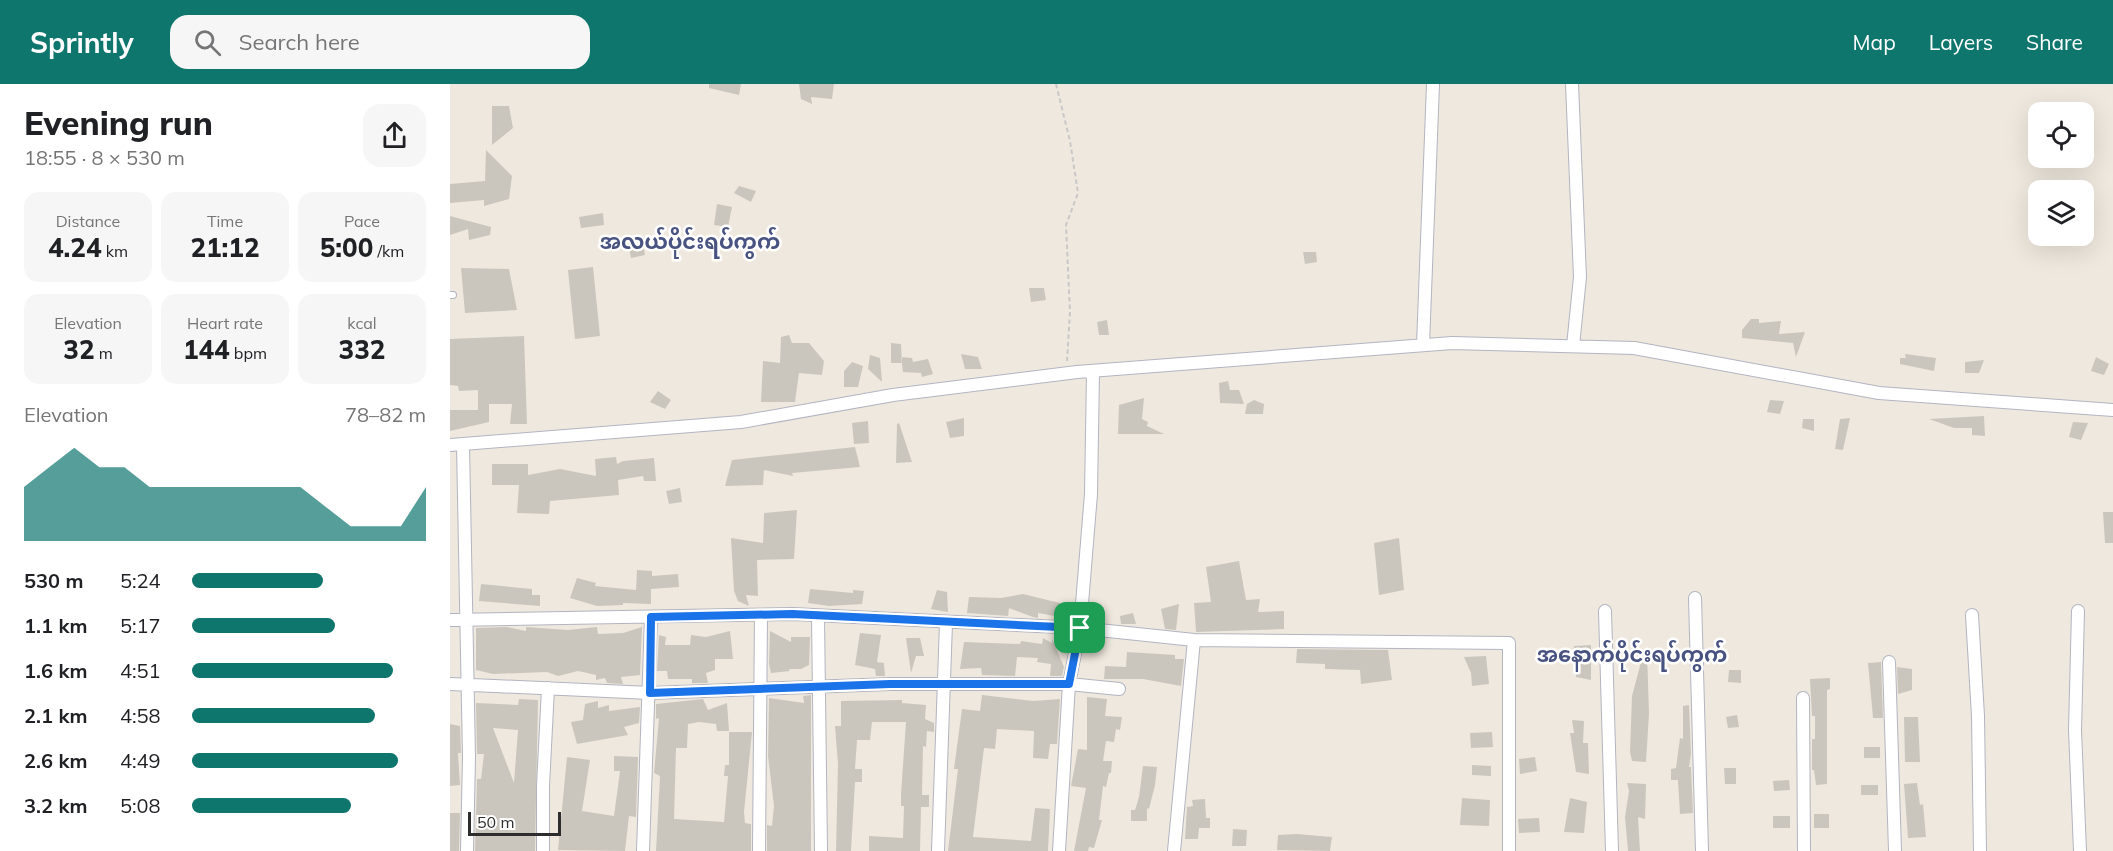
<!DOCTYPE html>
<meta charset="utf-8">
<style>
:root{--surface:#fff;--page:#f6f6f6;--text:#202124;--muted:#757577;--accent:#0f766e}
body{margin:0;font-family:Mulish,"Noto Sans Myanmar",sans-serif;background:var(--page);color:var(--text);height:100vh;display:flex;flex-direction:column;font-size:22px;white-space:nowrap}
*{box-sizing:border-box;margin:0}
p{font-size:20px;color:var(--muted)}
.icon{flex:none;width:33px;height:33px;fill:none;stroke:currentColor;stroke-width:2;stroke-linecap:round;stroke-linejoin:round}
.map{position:relative;flex:1;overflow:hidden}
.drawer{display:flex;flex-direction:column;background:var(--surface);width:450px}
.drawer>*{flex:none}
.controls{position:absolute;left:1578px;top:18px;display:grid;gap:12px}
.controls a{display:grid;place-items:center;width:66px;height:66px;border-radius:12px;background:var(--surface);box-shadow:0 6px 24px #0002;font-size:30px}
.scale{position:absolute;left:18px;bottom:15px;width:93px;box-sizing:border-box;padding-left:6px;border:3px solid #2d2d2d;border-top:0;font-size:16px;line-height:21px;white-space:nowrap;color:#2d2d2d;-webkit-text-stroke:4px #fff;paint-order:stroke}
.pin{position:absolute;display:grid;place-items:center;width:51px;height:51px;color:#fff;margin:-26px;border-radius:12px;box-shadow:0 3px 9px #0006}
.round{display:grid;place-items:center;flex:none;width:63px;height:63px;border-radius:18px;background:var(--page)}
.head{display:flex;align-items:center;justify-content:space-between;height:102px;padding:0 24px}
h1{font-size:33px;font-weight:800;line-height:45px}
.stats{display:grid;grid-template-columns:repeat(3,1fr);gap:9px;height:102px;padding:6px 24px}
.stats div{display:grid;align-content:center;border-radius:15px;background:var(--page);text-align:center}
.stats b{font-size:26px;font-weight:800}
.stats small{font-size:16px;font-weight:400}
.stats p{font-size:16px}
.chart{height:168px;padding:12px 24px}
.chart p{display:flex;justify-content:space-between}
.chart svg{width:100%;height:108px;margin-top:6px;fill:var(--accent);opacity:.7}
ul{padding:0 24px;list-style:none;font-size:20px}
li{display:grid;grid-template-columns:96px 72px 1fr;align-items:center;height:45px}
li i{height:15px;border-radius:8px;background:var(--accent)}
header{display:flex;align-items:center;gap:36px;box-sizing:border-box;height:84px;padding:0 30px;background:var(--accent);color:#fff}
header strong{font-size:28px}
nav{display:flex;gap:33px;margin-inline-start:auto;font-size:21px}
.search{width:420px;height:54px;background:var(--page);display:flex;align-items:center;gap:15px;box-sizing:border-box;padding:0 21px;border-radius:18px;color:var(--muted);font-size:22px}
main{display:flex;flex:1;min-height:0}
.map>svg:first-child{display:block}
.building{fill:#cbc6bd;fill-rule:evenodd}
.lines{fill:none;stroke-linecap:round;stroke-linejoin:round}
.lane-casing{stroke:#b2b5c1;stroke-width:8}
.street-casing{stroke:#b2b5c1;stroke-width:14}
.path{stroke:#c8c8c8;stroke-width:2;stroke-dasharray:4.5 3;stroke-linecap:butt}
.lane{stroke:#fff;stroke-width:6}
.street{stroke:#fff;stroke-width:12}
.route-casing{stroke:#fff;stroke-width:12}
.route{stroke:#1a73e8;stroke-width:8}
.labels{text-anchor:middle;stroke-width:5;stroke-linejoin:round;paint-order:stroke}
.quarter-label{font-size:21px;font-weight:bold;fill:#495381;stroke:#fff}
</style>
<header>
<strong>Sprintly</strong>
<div class="search"><svg class="icon" aria-label="search" viewBox="0 0 24 24"><circle cx="10" cy="10" r="6"/><path d="M15 15l6 6"/></svg>Search here</div>
<nav><a>Map</a><a>Layers</a><a>Share</a></nav>
</header>
<main>
<section class="drawer">
<div class="head"><div><h1>Evening run</h1><p>18:55 · 8 × 530 m</p></div><a class="round"><svg class="icon" aria-label="share" viewBox="0 0 24 24"><path d="M12 15V3M7 8l5-5 5 5M5 13v7h14v-7"/></svg></a></div>
<div class="stats">
<div><p>Distance</p><b>4.24<small> km</small></b></div>
<div><p>Time</p><b>21:12</b></div>
<div><p>Pace</p><b>5:00<small> /km</small></b></div>
</div>
<div class="stats">
<div><p>Elevation</p><b>32<small> m</small></b></div>
<div><p>Heart rate</p><b>144<small> bpm</small></b></div>
<div><p>kcal</p><b>332</b></div>
</div>
<div class="chart"><p><span>Elevation</span>78–82 m</p>
<svg viewBox="0 0 160 44" preserveAspectRatio="none"><path d="M0 44V22L10 14L20 6L30 14L40 14L50 22L60 22L70 22L80 22L90 22L100 22L110 22L120 30L130 38L140 38L150 38L160 22V44z"/></svg>
</div>
<ul>
<li><b>530 m</b>5:24<i style="width:56%"></i></li>
<li><b>1.1 km</b>5:17<i style="width:61%"></i></li>
<li><b>1.6 km</b>4:51<i style="width:86%"></i></li>
<li><b>2.1 km</b>4:58<i style="width:78%"></i></li>
<li><b>2.6 km</b>4:49<i style="width:88%"></i></li>
<li><b>3.2 km</b>5:08<i style="width:68%"></i></li>
</ul>
</section>
<div class="map">
<svg width="1663" height="767" viewBox="0 0 1663 767">
<rect width="100%" height="100%" fill="#efe8de"/>
<path class="building" d="M259 0H291L289 11 259 4Z
M349 0H384L382 15 361 13 362 20 351 15Z
M42 22H59L63 44 42 61Z
M36 66 62 92 59 115 34 122V116L0 119V100L35 97Z
M289 102 306 107 301 118 284 109Z
M267 120 282 123 278 143 264 141Z
M153 129 154 141 131 144 129 133Z
M0 132 41 143 40 151 19 156 18 145 0 151Z
M193 160 195 171 181 174 179 163Z
M853 168H866L867 178 855 180Z
M143 183 150 252 125 255 118 186Z
M11 184 59 185 67 226 15 229Z
M579 204H594L596 216 581 218Z
M1301 235H1309V239L1331 237 1329 250 1355 248 1346 273 1343 259 1292 254V246Z
M657 236 659 251H649L647 238Z
M339 251 342 259H359L374 277 372 291 349 289 345 318H311L313 277 330 279 331 253Z
M74 252 77 340H60L62 320H39V338L0 347V326H28V306L9 307 8 302 0 301V255Z
M441 259 451 260 452 279H441Z
M511 270 528 273 532 285H515Z
M1455 270 1486 274 1484 287 1450 280V274H1456Z
M420 271 430 274 432 298 418 285Z
M451 273 462 274 463 278 478 275 483 290 472 293 471 289 453 288Z
M1646 273 1659 280 1654 291 1641 287Z
M1534 276 1529 289H1515V278Z
M402 278 413 282 408 303H394V287Z
M778 297 780 306H789L794 320 770 319 769 299Z
M208 307 221 316 215 325 200 318Z
M694 314 692 335 698 338 697 342 714 350H668L669 321Z
M804 316 814 320 813 330H795L797 320Z
M1320 316 1334 317 1330 330 1317 328Z
M1534 332 1535 352 1522 351V344H1504L1479 335Z
M514 334V352L500 354 496 338Z
M1400 334 1393 366 1385 365 1390 335Z
M1353 335H1364V347L1352 344Z
M418 337 419 359 404 360 402 339Z
M1623 338 1638 339 1631 356 1619 353Z
M449 339 462 378 446 379 447 340Z
M405 363 410 383 342 389 343 392 314 386 313 401 275 402 282 376Z
M166 373 167 380 173 377 204 374 206 397H194L193 392 168 396 169 411 100 417 99 430 67 429 69 401H42V380H78V391L110 385 146 392 145 375Z
M230 404 232 418 219 420 216 407Z
M347 426 344 475 307 476 308 512 296 511 299 522 288 517 284 507 281 454 313 459 314 429Z
M1653 428H1663V459H1655Z
M949 454 954 506 929 511 924 459Z
M789 477 796 516 810 515 808 528 834 527V545L746 548 744 519 761 518 756 483Z
M187 486 202 487V492L228 490 229 503 201 505V520L173 519V521L147 522 120 514 127 494 146 499 145 502 186 506Z
M31 500 82 505V511H90V522L29 517Z
M360 505 403 509V506L414 507 412 520 379 522 358 519Z
M487 506 497 508 498 528 481 525Z
M573 510 610 519V533L588 529V534L583 533 559 524 558 532 517 529 519 513 551 514Z
M729 520 726 546 715 545 711 525Z
M683 529 686 540H671L670 532Z
M57 543 76 547V543L118 546 147 543 148 550 173 549 192 543 190 591 171 593 173 600 157 599 155 594 146 596V591L128 587 108 592 97 588 43 590 26 586V544Z
M280 547 283 575H265V586L256 589 258 599H242V595H218L217 587H207L209 551 216 553 215 561H240L241 551 256 553Z
M320 547 341 558V553H360L359 581 351 585H339L340 587 321 589 319 580Z
M410 549 431 551 427 578 434 579 435 592H426L425 585 405 581Z
M456 554H470L474 572H466L461 589Z
M593 554 602 559V555L614 583 612 592H600L601 580 587 578 588 574 567 573 565 592 532 591 531 584 510 585 514 558 570 560 571 557 592 560Z
M1141 561V596L1126 593 1124 562Z
M847 565 938 566 942 596 911 600 910 586 875 585V580L846 579Z
M1194 567H1197L1199 630 1196 678 1182 677 1180 668 1182 612Z
M677 568 725 571V575H734L731 602 693 595H654L655 582 676 583Z
M1036 572 1039 600 1022 602 1021 589 1014 573Z
M1431 578 1433 634H1423L1418 579Z
M1447 583 1462 585V606L1448 610Z
M1279 586H1291V599L1278 598Z
M1380 594V605L1377 606V700L1366 701 1364 686H1362V655H1365V632H1362L1360 595Z
M361 611V767H317V741L322 742 324 722 318 672 319 614 354 619 353 612Z
M532 611 583 617 610 615 607 660H600L598 675 583 674 584 647 547 645 545 665 534 664 523 753 581 757 585 724 600 725 598 767H498L508 685H504L512 625 530 627Z
M637 613 657 615 655 632 672 633 670 646 666 645 664 658 656 657 653 677H662L661 689H659L656 703 653 702 649 736H652L644 764 639 763 638 767H624L636 704 621 702 628 665 637 666Z
M69 615 88 616 85 767H25L27 695H31L34 670H27L26 619 68 621ZM43 644 68 646 64 699Z
M253 615 258 626 277 619 279 647H267L266 640 249 638 238 640 237 664H226L224 735 274 738 278 692H274L275 681H279V648H302L294 728 295 739 301 740V767H206L210 692 204 689 209 634 206 635V620Z
M452 616V619L476 621 475 635 484 639V648L477 647 476 663 473 662 472 711H479V723H471L470 767H419V752L453 754 454 722H451V710L456 638H422L420 656H407L405 685H412V698H405L401 767H386L388 680 385 642H391V617Z
M148 617V624L159 621V627L190 623 189 639 174 643 178 651 127 660 121 638 133 636 135 620Z
M1239 621 1241 670 1239 683H1241L1243 729 1230 730 1228 696H1221V685L1226 684 1230 654 1233 655V622Z
M1287 631 1289 643 1278 644 1276 633Z
M1454 633H1468L1470 678H1455Z
M1122 636 1134 637 1133 659H1138L1139 690 1126 688 1120 649H1124Z
M0 640 10 642 11 669H8L10 701 0 702Z
M1042 648 1043 663 1021 664 1020 649Z
M1414 663H1430V674H1414Z
M164 672 188 673 186 733 179 732 175 767 108 766 117 673 140 676 132 727 164 732 170 687H164Z
M1085 673 1087 687 1070 690 1069 675Z
M1022 681 1041 682V692L1022 691Z
M693 682 707 683 705 701 699 725 697 724V737H681V726H685L689 713Z
M1274 684H1286V700H1275Z
M1339 696 1340 706 1324 707 1323 697Z
M1177 699 1196 700 1195 735 1188 733 1190 767H1178L1175 733 1179 707Z
M1467 699 1470 721 1473 720 1476 753 1458 754 1454 700Z
M1411 701H1428V711H1411Z
M1012 714 1040 716 1039 742 1010 741Z
M1120 714 1137 718 1134 749 1114 748Z
M755 715 756 734H760V744H749L748 755H735L737 723 743 722 742 716Z
M0 729H10L9 767H0Z
M1364 730H1379V744H1364Z
M1323 732H1340V744H1323Z
M1089 734 1090 748 1069 749 1068 735Z
M783 745 797 746 796 762H782Z
M847 750 882 753 880 767 827 766 828 751Z"/>
<g class="lines">
<defs>
<path id="lane" d="M0 211H3"/>
<path id="street" d="M1122 0 1130 193 1123 262
M973 261 983 0
M0 361 291 338 443 311 627 288 1002 259 1184 264 1429 309 1663 326
M13 361 19 673 17 767
M1245 514 1252 767
M1155 527 1162 767
M1628 527 1625 646 1630 767
M1522 531 1528 632 1530 767
M368 532 371 767
M0 536 343 530 630 544 744 556 1059 559V767
M1439 578 1445 767
M0 600 200 609 440 600H619L669 605
M1353 614 1354 767
M93 767V702L98 604
M193 767 201 533
M309 767 311 531
M488 767 496 539
M609 767 619 600 630 544 641 410 643 289
M724 767 744 556"/>
</defs>
<use href="#lane" class="lane-casing"/>
<use href="#street" class="street-casing"/>
<path class="path" d="M606 0 620 57 628 109 616 141 620 228 617 277"/>
<use href="#lane" class="lane"/>
<use href="#street" class="street"/>
</g>
<g class="lines">
<defs>
<path id="route" d="M342 530 630 544 619 600H440L200 609 201 533Z"/>
</defs>
<use href="#route" class="route-casing"/>
<use href="#route" class="route"/>
</g>
<g class="labels">
<g class="quarter-label">
<text x="240" y="165">အလယ်ပိုင်းရပ်ကွက်</text>
<text x="1182" y="578">အနောက်ပိုင်းရပ်ကွက်</text>
</g>
</g>
</svg>
<div class="controls">
<a><svg class="icon" aria-label="locate" viewBox="0 0 24 24"><circle cx="12" cy="12" r="6"/><path d="M12 2v4M12 18v4M2 12h4M18 12h4"/></svg></a>
<a><svg class="icon" aria-label="layers" viewBox="0 0 24 24"><path d="M12 4l9 5-9 5-9-5zM3 14l9 5 9-5"/></svg></a>
</div>
<div class="scale">50 m</div>
<div class="pin" style="left:630px;top:544px;background:#1e9e55"><svg class="icon" aria-label="arrive" viewBox="0 0 24 24"><path d="M6 21V4h12l-3 4 3 4H6"/></svg></div>
</div>
</main>
